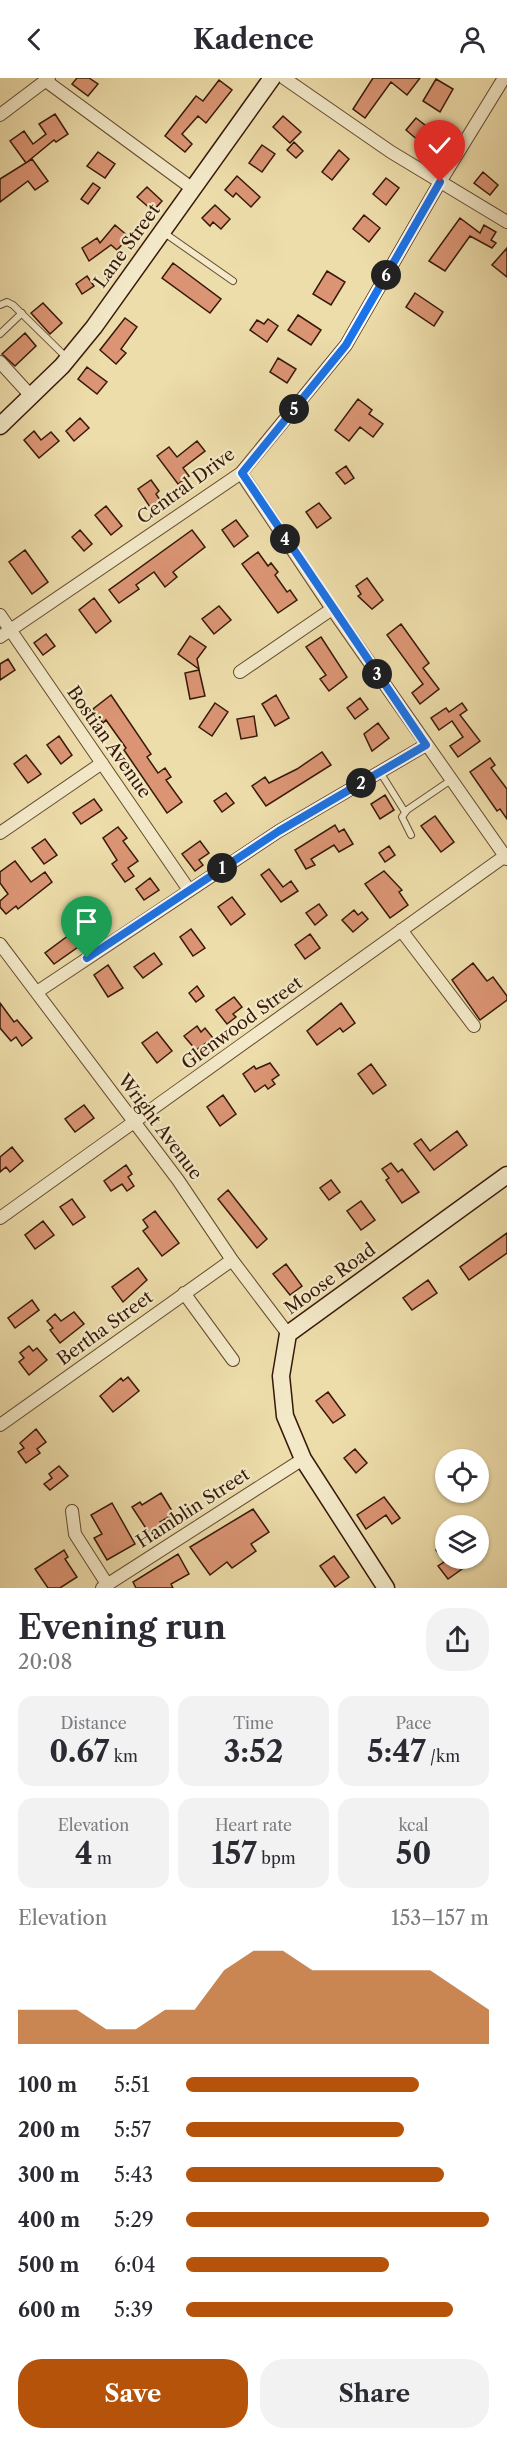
<!DOCTYPE html>
<meta charset="utf-8">
<style>
:root{--surface:#fff;--page:#f2f2f3;--text:#2b2b33;--muted:#7c7c81;--accent:#b45309}
body{margin:0;font-family:"Libre Caslon Text",serif;background:var(--page);color:var(--text);height:100vh;display:flex;flex-direction:column;font-size:22px;white-space:nowrap}
*{box-sizing:border-box;margin:0}
p{font-size:20px;color:var(--muted)}
.icon{flex:none;width:33px;height:33px;fill:none;stroke:currentColor;stroke-width:2;stroke-linecap:round;stroke-linejoin:round}
.map{position:relative;height:1510px;overflow:hidden}
.sheet{display:flex;flex-direction:column;background:var(--surface);flex:1}
.sheet>*{flex:none}
.buttons{position:absolute;left:435px;top:1371px;display:grid;gap:12px}
.buttons a{display:grid;place-items:center;width:54px;height:54px;border-radius:50%;background:var(--surface);box-shadow:0 2px 4px #0004;font-size:30px}
.pin{position:absolute;display:grid;place-items:center;width:51px;height:51px;color:#fff;margin:-62px -26px;border-radius:50% 50% 50% 0;rotate:-45deg;box-shadow:0 0 6px #0007}
.pin .icon{rotate:45deg}
.km{position:absolute;width:30px;height:30px;margin:-15px;border-radius:50%;background:#222;color:#fff;font-size:16px;line-height:30px;text-align:center}
.round{display:grid;place-items:center;flex:none;width:63px;height:63px;border-radius:24px;background:var(--page)}
.headline{display:flex;align-items:center;justify-content:space-between;height:102px;padding:0 18px}
h1{font-size:33px;font-weight:700;line-height:45px}
.figures{display:grid;grid-template-columns:repeat(3,1fr);gap:9px;height:102px;padding:6px 18px}
.figures div{display:grid;align-content:center;border-radius:15px;background:var(--page);text-align:center}
.figures b{font-size:30px;font-weight:700}
.figures small{font-size:16px;font-weight:400}
.figures p{font-size:16px}
.chart{height:168px;padding:12px 18px}
.chart p{display:flex;justify-content:space-between}
.chart svg{width:100%;height:108px;margin-top:6px;fill:var(--accent);opacity:.7}
.action{display:flex;gap:12px;margin-top:auto;padding:12px 18px}
.action a{flex:1;height:69px;border-radius:24px;background:var(--accent);color:#fff;font-size:24px;font-weight:700;line-height:69px;text-align:center}
.action a+a{background:var(--page);color:var(--text)}
ul{padding:0 18px;list-style:none;font-size:20px}
li{display:grid;grid-template-columns:96px 72px 1fr;align-items:center;height:45px}
li i{height:15px;border-radius:8px;background:var(--accent)}
header{display:flex;justify-content:space-between;align-items:center;height:78px;padding:0 18px;background:var(--surface);font-size:27px;font-weight:700}
.map>svg:first-child{display:block}
.building{fill:#db9574;stroke:#381909;stroke-width:1.5}
.lines{fill:none;stroke-linecap:round;stroke-linejoin:round}
.lane-casing{stroke:#654a31;stroke-width:8}
.street-casing{stroke:#654a31;stroke-width:14}
.secondary-casing{stroke:#381909;stroke-width:19}
.lane{stroke:#f3e9c8;stroke-width:6}
.street{stroke:#f3e9c8;stroke-width:12}
.secondary{stroke:#f3e9c8;stroke-width:16}
.route-casing{stroke:#fff;stroke-width:12}
.route{stroke:#1a73e8;stroke-width:8}
.labels{text-anchor:middle;stroke-width:4.5;stroke-linejoin:round;paint-order:stroke}
.street-label{font-size:18px;fill:#381909;stroke:#f3e9c8}
</style>
<header><svg class="icon" aria-label="back" viewBox="0 0 24 24"><path d="M15 5l-7 7 7 7"/></svg>Kadence<svg class="icon" aria-label="person" viewBox="0 0 24 24"><circle cx="12" cy="8" r="4"/><path d="M4 21q1-7 8-7t8 7"/></svg></header>
<div class="map">
<svg width="507" height="1510" viewBox="0 0 507 1510">
<rect width="100%" height="100%" fill="#edddaa"/>
<filter id="stains"><feTurbulence type="fractalNoise" baseFrequency=".00333" numOctaves="4"/><feColorMatrix values="0 0 0 0 .2 0 0 0 0 .09 0 0 0 0 .02 0 0 0 .5 -.17"/></filter>
<radialGradient id="worn" r=".72"><stop offset=".6" stop-color="#630" stop-opacity="0"/><stop offset="1" stop-color="#630" stop-opacity=".3"/></radialGradient>
<path class="building" d="M77 0H89L98 6 88 18 72 6Z
M373 0H420L407 17 391 4 365 40 353 31Z
M436 1 453 11 440 34 423 23Z
M219 2 232 12 206 45 198 38 182 56 192 66 185 74 165 58 196 18 203 23Z
M55 36 68 56 56 64 54 62 26 85 10 63 24 53 33 66 46 56 39 46Z
M283 38 301 54 290 65 273 49Z
M416 40 430 51 420 64 406 52Z
M294 64 303 73 296 80 287 72Z
M262 67 275 76 262 94 249 85Z
M339 72 349 81 332 102 322 94Z
M98 74 115 86 105 100 87 88Z
M32 81 48 103 35 112 28 103 0 124V101Z
M483 94 498 107 490 117 474 105Z
M237 98 260 119 251 129 236 115 233 119 225 112Z
M386 100 399 110 386 127 373 116Z
M93 105 100 110 88 126 81 121Z
M147 109 162 123 153 133 137 119Z
M215 127 230 141 221 151 213 144 210 148 202 140Z
M364 137 380 150 369 164 353 151Z
M460 140 480 155 484 147 496 154 491 162 496 165 492 170 470 158 445 193 429 183Z
M115 147 129 159 117 172 111 167 89 183 82 170 97 160 100 165Z
M507 170V199L492 187Z
M173 185 221 221 210 235 162 200Z
M327 193 345 204 331 227 313 216Z
M87 198 94 208 82 216 76 206Z
M415 215 443 234 434 248 406 229Z
M43 225 62 245 50 256 31 235Z
M298 237 321 252 311 267 288 252Z
M125 240 137 249 121 271 126 275 116 286 100 272Z
M268 241 278 248 267 264 250 252 257 242 264 246Z
M25 255 36 268 15 288 2 276Z
M278 280 296 291 287 305 270 294Z
M87 289 107 304 97 316 78 301Z
M358 321 372 332 369 336 383 346 373 359 360 349 349 363 335 352Z
M80 340 89 350 74 363 66 353Z
M34 353 41 362 51 354 59 363 39 380 24 362Z
M197 363 205 373 183 390 189 398 178 406 157 378 169 369 177 379Z
M346 388 354 400 345 406 336 395Z
M151 402 159 413 156 416 160 422 150 429 138 411Z
M319 425 331 440 317 450 306 434Z
M106 428 122 448 111 457 95 437Z
M236 442 248 458 234 469 222 452Z
M80 452 92 466 84 473 72 459Z
M192 452 205 469 173 494 177 499 165 509 154 494 136 507 139 511 119 525 109 512Z
M25 472 48 504 32 516 9 484Z
M258 474 268 488 271 485 278 494 275 497 287 514 290 512 297 522 278 535 242 486Z
M367 500 383 522 372 531 358 518 361 516 356 508Z
M94 520 111 543 96 555 79 532Z
M219 528 231 542 214 556 202 541Z
M401 546 429 585 423 590 439 611 420 626 412 615 423 606 387 557Z
M46 556 55 568 43 577 34 565Z
M190 558 206 569 197 581 199 591 178 576Z
M321 559 347 599 329 613 320 601 326 597 306 569Z
M8 581 15 592 0 602V586Z
M199 592 205 618 190 621 185 595Z
M111 617 151 676 147 679 158 695 165 690 171 699 166 702 182 724 167 735 124 672 126 670 106 642 103 645 93 631Z
M276 617 289 640 275 648 262 626Z
M360 620 368 631 355 641 347 630Z
M215 625 228 634 212 658 199 649Z
M462 625 467 632 460 637 480 663 458 679 450 668 463 659 452 643 439 652 431 640 446 630 449 634Z
M254 638 257 658 241 661 237 641Z
M378 645 389 660 372 673 364 656Z
M59 658 72 677 61 686 47 667Z
M322 674 331 687 266 728 252 708 265 699 269 705 297 691Z
M26 677 41 696 28 705 14 686Z
M490 680 495 687 491 690 507 711V741L500 731 497 733 470 694Z
M226 715 234 725 222 734 214 723Z
M385 717 394 732 380 741 371 726Z
M94 721 102 732 81 746 73 735Z
M435 738 454 764 441 774 421 748Z
M335 747 339 754 344 751 353 766 339 774 334 767 311 781 315 787 306 791 295 772Z
M118 749 127 760 123 763 138 783 128 790 134 798 125 804 112 786 117 782 103 760Z
M45 761 57 777 44 786 32 770Z
M200 763 209 775 199 782 203 787 195 793 182 776Z
M389 768 395 777 385 784 379 775Z
M15 783 31 804 45 794 52 804 18 831 16 828 6 836 0 829V823L8 816 0 805V794Z
M269 791 283 809 291 803 298 813 281 824 261 797Z
M384 793 402 812 399 814 408 827 390 840 365 806Z
M150 800 159 812 144 822 136 811Z
M232 819 245 836 231 847 218 829Z
M319 826 327 837 315 847 306 835Z
M354 832 358 837 362 834 368 841 353 854 342 842Z
M191 851 205 870 193 878 180 859Z
M310 856 320 870 305 881 295 867Z
M69 857 78 869 54 886 45 875Z
M154 875 162 886 143 900 134 889Z
M473 885 487 903 493 899 507 918V922L480 942 452 902Z
M108 887 123 910 108 919 94 897Z
M197 908 204 918 196 924 189 915Z
M234 919 242 929 233 936 236 939 227 946 216 932Z
M0 925 14 944 17 942 32 960 22 968 16 959 11 963 0 950Z
M341 925 355 945 343 954 340 950 317 967 307 953Z
M197 948 201 954 205 950 213 960 196 972 184 958Z
M157 954 172 973 157 985 142 965Z
M270 985 279 997 272 1002 275 1006 268 1011 265 1007 255 1014 243 996 254 988 256 991Z
M371 986 386 1007 373 1016 358 996Z
M223 1017 236 1036 220 1048 207 1029Z
M84 1027 94 1040 75 1054 65 1041Z
M457 1053 467 1067 434 1092 414 1066 421 1061 430 1073Z
M12 1069 23 1083 10 1094 6 1089 0 1094V1079Z
M391 1085 398 1094 402 1091 419 1114 402 1125 386 1102 389 1100 382 1091Z
M126 1087 132 1096 128 1099 134 1108 127 1113 122 1106 111 1113 104 1103Z
M331 1102 340 1114 329 1122 320 1110Z
M228 1112 267 1161 257 1170 218 1121Z
M72 1121 85 1139 73 1147 60 1129Z
M361 1123 375 1142 361 1152 347 1133Z
M155 1133 179 1165 162 1178 143 1153 148 1149 143 1142Z
M43 1143 54 1157 35 1171 25 1157Z
M507 1155V1175L469 1202 460 1189Z
M286 1186 302 1208 290 1217 273 1196Z
M138 1190 147 1202 123 1224 112 1209Z
M428 1202 437 1215 412 1232 403 1220Z
M32 1222 39 1232 15 1250 8 1240Z
M74 1234 84 1246 60 1265 50 1252 53 1250 47 1243 55 1236 61 1243Z
M29 1268 33 1273 37 1270 47 1282 29 1297 19 1284 24 1280 20 1275Z
M128 1299 139 1313 113 1334 100 1318 121 1300 123 1303Z
M328 1314 345 1337 333 1345 316 1323Z
M36 1351 46 1364 37 1371 40 1375 26 1385 18 1374 24 1370 20 1365Z
M355 1371 367 1385 356 1395 344 1380Z
M59 1388 68 1398 50 1412 44 1406 52 1400 49 1396Z
M161 1415 174 1436 160 1444 164 1452 153 1461 132 1429 140 1424 142 1427Z
M384 1419 400 1440 392 1446 386 1437 366 1451 357 1437Z
M112 1425 135 1466 107 1482 94 1460 102 1456 91 1437Z
M253 1431 269 1454 251 1466 256 1473 232 1490 227 1484 210 1497 190 1469Z
M446 1465V1480H466L469 1486 448 1501 438 1488 444 1484 436 1472Z
M64 1472 68 1479 65 1481 77 1499 60 1510H48L35 1491Z
M178 1476 189 1496 171 1506 173 1510H136L133 1504Z
M334 1478 349 1499 335 1509 320 1488Z"/>
<g class="lines">
<defs>
<path id="lane" d="M163 154 233 203
M0 227 7 224 13 227 67 280
M0 256 22 235
M380 694 405 734
M411 757 402 739 407 732 451 702"/>
<path id="street" d="M284 0 391 74 507 144
M46 3 193 111
M0 37 49 0
M0 284 31 318
M241 395 332 531 507 781
M0 537 189 812
M0 559 241 395 346 267 440 104 504 0
M240 594 332 531
M0 755 102 685
M401 852 474 948
M0 866 178 1102 232 1182 288 1256
M37 914 279 753 426 667
M0 1140 505 778
M184 1215 233 1282
M0 1347 232 1182
M72 1433 75 1456 107 1506
M102 1510 303 1381"/>
<path id="secondary" d="M0 348 62 288 94 249 272 0
M386 1510 303 1381 285 1338 281 1298 288 1256 507 1097"/>
</defs>
<use href="#lane" class="lane-casing"/>
<use href="#street" class="street-casing"/>
<use href="#secondary" class="secondary-casing"/>
<use href="#lane" class="lane"/>
<use href="#street" class="street"/>
<use href="#secondary" class="secondary"/>
</g>
<g class="lines">
<defs>
<path id="route" d="M87 880 279 753 426 667 242 395 346 267 440 104"/>
</defs>
<use href="#route" class="route-casing"/>
<use href="#route" class="route"/>
</g>
<g class="labels">
<g class="street-label">
<text transform="translate(127 168) rotate(-54)" y="6">Lane Street</text>
<text transform="translate(186 408) rotate(-36)" y="6">Central Drive</text>
<text transform="translate(109 664) rotate(55)" y="6">Bostian Avenue</text>
<text transform="translate(242 945) rotate(-36)" y="6">Glenwood Street</text>
<text transform="translate(160 1049) rotate(53)" y="6">Wright Avenue</text>
<text transform="translate(330 1201) rotate(-36)" y="6">Moose Road</text>
<text transform="translate(105 1250) rotate(-36)" y="6">Bertha Street</text>
<text transform="translate(193 1430) rotate(-33)" y="6">Hamblin Street</text>
</g>
</g>
<rect width="100%" height="100%" filter="url(#stains)"/>
<rect width="100%" height="100%" fill="url(#worn)"/>
</svg>
<div class="buttons">
<a><svg class="icon" aria-label="locate" viewBox="0 0 24 24"><circle cx="12" cy="12" r="6"/><path d="M12 2v4M12 18v4M2 12h4M18 12h4"/></svg></a>
<a><svg class="icon" aria-label="layers" viewBox="0 0 24 24"><path d="M12 4l9 5-9 5-9-5zM3 14l9 5 9-5"/></svg></a>
</div>
<div class="pin" style="left:87px;top:880px;background:#1e9e55"><svg class="icon" aria-label="arrive" viewBox="0 0 24 24"><path d="M6 21V4h12l-3 4 3 4H6"/></svg></div>
<div class="pin" style="left:440px;top:104px;background:#d93025"><svg class="icon" aria-label="check" viewBox="0 0 24 24"><path d="M5 12l5 5 9-10"/></svg></div>
<b class="km" style="left:222px;top:790px">1</b>
<b class="km" style="left:361px;top:705px">2</b>
<b class="km" style="left:377px;top:596px">3</b>
<b class="km" style="left:285px;top:461px">4</b>
<b class="km" style="left:294px;top:331px">5</b>
<b class="km" style="left:386px;top:197px">6</b>
</div>
<section class="sheet">
<div class="headline"><div><h1>Evening run</h1><p>20:08</p></div><a class="round"><svg class="icon" aria-label="share" viewBox="0 0 24 24"><path d="M12 15V3M7 8l5-5 5 5M5 13v7h14v-7"/></svg></a></div>
<div class="figures">
<div><p>Distance</p><b>0.67<small> km</small></b></div>
<div><p>Time</p><b>3:52</b></div>
<div><p>Pace</p><b>5:47<small> /km</small></b></div>
</div>
<div class="figures">
<div><p>Elevation</p><b>4<small> m</small></b></div>
<div><p>Heart rate</p><b>157<small> bpm</small></b></div>
<div><p>kcal</p><b>50</b></div>
</div>
<div class="chart"><p><span>Elevation</span>153–157 m</p>
<svg viewBox="0 0 160 44" preserveAspectRatio="none"><path d="M0 44V30L10 30L20 30L30 38L40 38L50 30L60 30L70 14L80 6L90 6L100 14L110 14L120 14L130 14L140 14L150 22L160 30V44z"/></svg>
</div>
<ul>
<li><b>100 m</b>5:51<i style="width:77%"></i></li>
<li><b>200 m</b>5:57<i style="width:72%"></i></li>
<li><b>300 m</b>5:43<i style="width:85%"></i></li>
<li><b>400 m</b>5:29<i style="width:100%"></i></li>
<li><b>500 m</b>6:04<i style="width:67%"></i></li>
<li><b>600 m</b>5:39<i style="width:88%"></i></li>
</ul>
<div class="action"><a>Save</a><a>Share</a></div>
</section>
